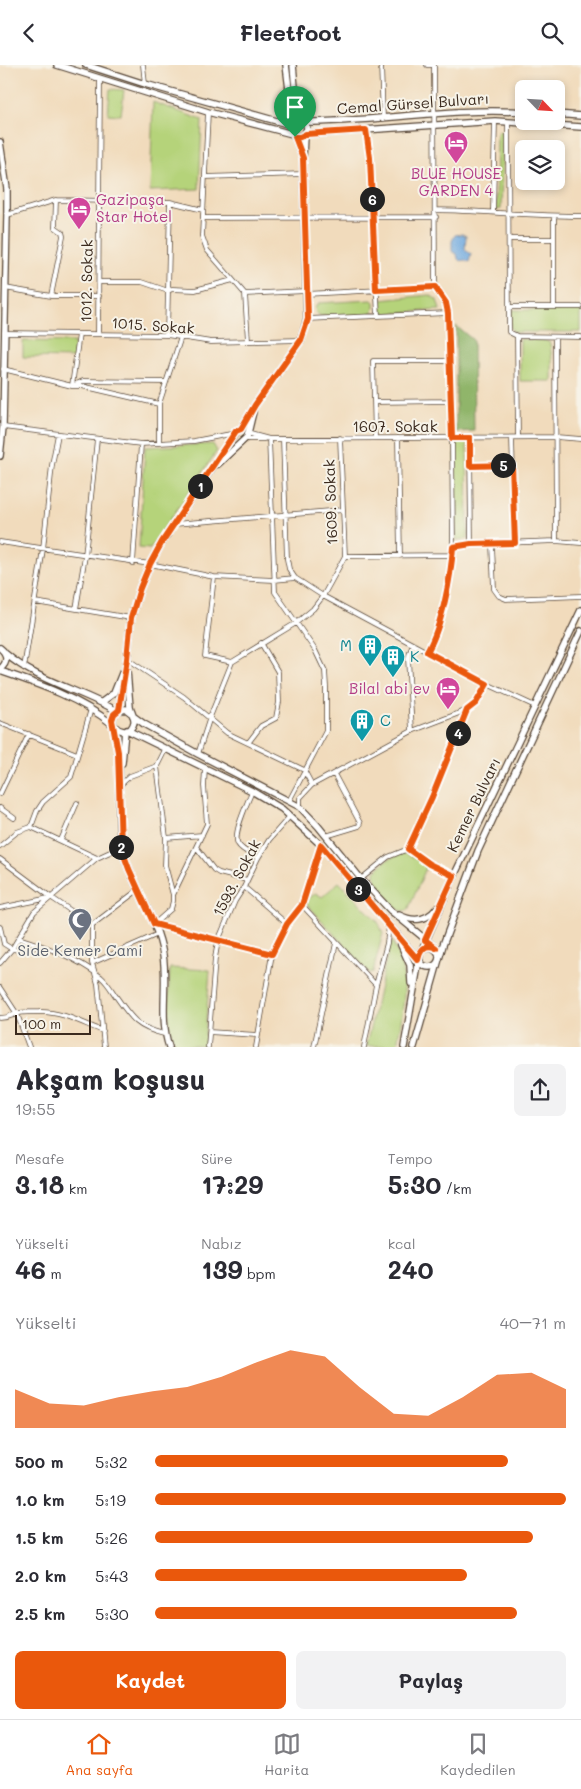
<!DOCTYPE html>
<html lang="tr">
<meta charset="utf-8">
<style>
:root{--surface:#fff;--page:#f2f2f3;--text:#2b2b33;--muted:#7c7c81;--line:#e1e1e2;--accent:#ea580c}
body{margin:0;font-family:Mali,sans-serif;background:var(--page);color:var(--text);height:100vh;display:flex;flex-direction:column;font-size:19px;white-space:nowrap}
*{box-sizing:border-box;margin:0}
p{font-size:16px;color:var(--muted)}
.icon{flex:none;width:28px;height:28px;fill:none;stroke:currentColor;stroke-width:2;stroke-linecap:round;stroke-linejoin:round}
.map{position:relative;height:982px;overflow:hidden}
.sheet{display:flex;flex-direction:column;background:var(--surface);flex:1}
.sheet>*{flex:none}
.needle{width:32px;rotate:115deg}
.buttons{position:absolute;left:515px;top:15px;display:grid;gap:10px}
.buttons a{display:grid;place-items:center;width:50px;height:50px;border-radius:8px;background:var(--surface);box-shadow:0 2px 8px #0003;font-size:25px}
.scale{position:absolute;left:15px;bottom:12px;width:76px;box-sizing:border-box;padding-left:5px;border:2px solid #3b2a1e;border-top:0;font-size:14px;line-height:18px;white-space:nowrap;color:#3b2a1e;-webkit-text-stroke:4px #f7f3e8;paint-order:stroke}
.pin{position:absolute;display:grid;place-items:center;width:42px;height:42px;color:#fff;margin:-51px -21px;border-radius:50% 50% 50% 0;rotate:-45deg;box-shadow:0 0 5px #0007}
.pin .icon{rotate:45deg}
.km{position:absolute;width:25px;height:25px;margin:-12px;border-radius:50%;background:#222;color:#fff;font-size:14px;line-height:25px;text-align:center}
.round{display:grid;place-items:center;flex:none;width:52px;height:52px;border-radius:8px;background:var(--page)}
.summary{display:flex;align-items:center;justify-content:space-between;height:85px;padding:0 15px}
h1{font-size:28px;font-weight:700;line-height:38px}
.stats{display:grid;grid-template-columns:repeat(3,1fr);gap:8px;height:85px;padding:5px 15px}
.stats div{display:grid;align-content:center}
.stats b{font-size:25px;font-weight:700}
.stats small{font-size:14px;font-weight:400}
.stats p{font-size:14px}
.chart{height:140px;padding:10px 15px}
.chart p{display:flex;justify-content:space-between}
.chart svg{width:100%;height:90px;margin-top:5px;fill:var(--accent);opacity:.7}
.button{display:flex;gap:10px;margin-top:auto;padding:10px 15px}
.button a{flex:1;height:58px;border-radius:8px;background:var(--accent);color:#fff;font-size:20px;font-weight:700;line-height:58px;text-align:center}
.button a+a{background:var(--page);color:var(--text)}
ul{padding:0 15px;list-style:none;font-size:16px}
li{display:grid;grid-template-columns:80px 60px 1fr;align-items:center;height:38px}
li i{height:12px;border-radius:6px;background:var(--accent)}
header{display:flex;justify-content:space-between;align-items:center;height:65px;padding:0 15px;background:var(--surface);font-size:22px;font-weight:700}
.tabs{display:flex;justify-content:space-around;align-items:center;height:70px;border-top:1px solid var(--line);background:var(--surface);font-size:14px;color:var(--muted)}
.tabs a{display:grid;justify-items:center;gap:2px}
.tabs .on{color:var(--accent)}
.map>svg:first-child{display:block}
.green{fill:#b5d37a;stroke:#787e4c}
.forest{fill:#90b56a;stroke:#667044}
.water{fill:#6fa9df;stroke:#556a7e}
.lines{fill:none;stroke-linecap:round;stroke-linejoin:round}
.street-casing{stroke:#564536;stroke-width:5.5}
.secondary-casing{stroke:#564536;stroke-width:8}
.street{stroke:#fff;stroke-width:4}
.secondary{stroke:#fff;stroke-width:5.5}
.route-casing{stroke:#fff;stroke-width:10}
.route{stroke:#ea580c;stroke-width:6}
.labels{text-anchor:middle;stroke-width:4;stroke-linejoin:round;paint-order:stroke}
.street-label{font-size:15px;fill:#3b2a1e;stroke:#f7f3e8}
.hotel-label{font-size:15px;fill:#b23c85;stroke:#f7f3e8}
.culture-label{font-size:15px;fill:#0d838f;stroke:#f7f3e8;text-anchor:start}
.worship-label{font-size:15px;fill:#5b616d;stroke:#f7f3e8}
</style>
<header><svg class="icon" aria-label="back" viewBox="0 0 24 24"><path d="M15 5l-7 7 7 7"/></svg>Fleetfoot<svg class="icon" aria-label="search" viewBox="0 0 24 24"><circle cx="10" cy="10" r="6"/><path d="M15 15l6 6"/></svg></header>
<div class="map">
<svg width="581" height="982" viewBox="0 0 581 982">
<rect width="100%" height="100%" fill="#f7f3e8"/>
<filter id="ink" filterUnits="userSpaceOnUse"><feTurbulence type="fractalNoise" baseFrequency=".02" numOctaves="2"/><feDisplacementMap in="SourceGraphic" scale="10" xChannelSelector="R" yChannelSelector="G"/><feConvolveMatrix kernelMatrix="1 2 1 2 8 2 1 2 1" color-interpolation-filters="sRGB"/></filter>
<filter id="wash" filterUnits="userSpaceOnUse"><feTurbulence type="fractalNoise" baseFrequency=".0096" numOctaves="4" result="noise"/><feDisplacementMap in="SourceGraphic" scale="20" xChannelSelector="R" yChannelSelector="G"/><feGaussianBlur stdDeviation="1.12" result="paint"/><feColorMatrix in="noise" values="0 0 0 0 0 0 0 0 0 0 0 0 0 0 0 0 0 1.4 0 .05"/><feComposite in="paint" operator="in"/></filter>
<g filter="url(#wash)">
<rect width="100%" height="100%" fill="#f1dbbc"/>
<path class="green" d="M110 24 124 25 121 50 108 49Z
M153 37 202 55 199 124 150 126Z
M499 65 503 69 501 144 496 145 497 69Z
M430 230 437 235 440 245 383 249 381 248V235Z
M372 235 374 237V243L372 249 368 250 321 251 316 248 315 243 318 238Z
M511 245H581V267H514L510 262Z
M520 274 545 275 550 278 552 295V316H520Z
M23 276 74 277V293L23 292Z
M467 378 468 474 456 475 455 378Z
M213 379 217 386 150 484 139 483 145 382Z
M402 788C411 791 422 794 426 803L408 845 401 846 393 841 376 823 375 806 387 795Z
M339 817 378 857 383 868 373 907 369 908 307 839 308 834 316 828 322 832Z
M391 874C412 911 403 942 397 981H366Z
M170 903 210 905 204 981H175C165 957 169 929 170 903Z"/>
<path class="forest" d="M456 261 473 275 474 366 456 367Z"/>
<path class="water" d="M462 169 466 171 465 185 471 189 469 197 465 195 460 196 458 194 457 189 452 186V176L455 170Z"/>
</g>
<g filter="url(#ink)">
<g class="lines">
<defs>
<path id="street" d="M143 0 145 19
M381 0 383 54
M427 0H434
M208 47 202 171 207 185 245 229 248 276
M508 57 509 267 517 271 581 272
M366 65 370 93 378 251
M205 112 303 109
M436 145C484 146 532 151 581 151
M493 146 495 56
M7 150 56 135 170 137 203 145
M554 151V242
M203 153 436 152
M509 174H554
M99 217H142L168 226 172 224 195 225 233 215
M5 223 51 231H99
M245 229 306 226
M306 229 435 222
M51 231 63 171 62 167 55 162 56 135
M509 242H581
M307 254 448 248
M4 268 167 270 211 277 301 275
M98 269 100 14
M167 270 170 137
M517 271 518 372
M555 272 556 476
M3 304 72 321H82L159 339
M74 320 83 316 165 317
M72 321 79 269
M374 337 451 336
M3 362 141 379 194 376 236 368
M247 368 269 374 556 372 581 374
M375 373 373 296H450
M398 373 400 491
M470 373 471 479
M512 373 515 478
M246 374H264
M269 374 275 527 315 585 325 606 326 622V666L289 736
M283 374 287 494 289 504 295 513 323 531 485 618 535 641
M159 377V339L181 272
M470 401 512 400
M174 459 343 445
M0 477 150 499 214 512 274 515 295 513
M492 480 494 524 499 531 506 534 581 531
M453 482 471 479 556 476 581 478
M345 491 452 490
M133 498 141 379
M214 512 205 591 232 597
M35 537 131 553
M76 544 85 491 97 374
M427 587C442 561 451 511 453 482L452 373 448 248 446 238 435 222 434 0
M127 594 184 632 227 668 304 705 312 720
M24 603 43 484 52 400 58 369
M0 658 77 689
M412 666 408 593 413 579
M248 678 261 661 276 653 279 637 278 607 261 578
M198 689 210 652 232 597 296 558 313 544 323 531 345 491 340 373
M120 720 130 711 157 701
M252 726C248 737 232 769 238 779 242 786 252 789 258 793
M0 729 29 669
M300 742V733L312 720 412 666 470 644 477 638 487 619
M0 743 14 753
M31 762 97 793
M326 771 359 761 360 758 334 709
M166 773 202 770
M61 775 77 738
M0 781 17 767 31 762 37 746 43 737 71 712 91 644
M197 783 214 805 219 808 247 815
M408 784 429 799 454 811
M0 794 52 833 92 860
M361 814 388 792 408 784 431 733 467 645
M244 822 287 859
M173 830 207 759 204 721 205 703
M302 840 376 920
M0 843 49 833
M154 859 171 844 173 836V830L165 800 166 773 157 701 166 683
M154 859 272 889
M92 860V898L98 919 104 982
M92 860 138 825
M0 862 4 879 12 884 27 886 38 880
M18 873C47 882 77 893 101 912 107 917 111 924 115 930 131 953 137 963 164 969
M0 898 12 884 34 847 97 793 121 782
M92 898 158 869
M0 923 17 949 29 982
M0 953C10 953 11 950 19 948 25 947 32 947 39 947 61 946 82 958 103 966
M209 967 257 970
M208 982 215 893 218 876 235 836 244 822 258 793 269 775 290 751
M256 982 272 889 287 859 302 840 321 780
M314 982 336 878
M364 982 376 920 387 878 389 861"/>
<path id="secondary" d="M57 0 208 47 292 69
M86 0 145 19 291 60
M286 0 293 57
M293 0 298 55
M556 49 581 51
M305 57C378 57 451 42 524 47
M306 69 495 56 581 62
M295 72 301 88
M0 77 7 124V150L3 362 0 391
M218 399 247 372 253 347
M0 583C8 589 8 598 0 604
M6 589C37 616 81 625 117 646
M0 606C38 619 80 633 112 659
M127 606C128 618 129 630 130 642 131 647 135 652 134 657 131 671 114 667 112 655L116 646 126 644 131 648
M102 637 114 628 122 608
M119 645 127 594 131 553 140 523 150 499 162 477 237 366 241 364 255 340 301 275 307 254 303 93 304 70 307 64 306 59 303 56H294L290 62 292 69 298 72 304 70
M133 651 144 659 198 689 300 742 318 761 361 814 391 846 436 883
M114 662C121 689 119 718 119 745 119 758 119 772 122 784 132 821 157 852 163 890 168 920 159 953 169 982
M127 665 252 726 282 744 321 780 422 899
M122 698 125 666
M399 850C413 857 427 856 437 843
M401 880 410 900 411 918
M419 892a10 10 0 1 1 20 0a10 10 0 1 1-20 0Z
M404 982 420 889 454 811 581 545
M414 982 443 880 478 786 581 566"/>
</defs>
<use href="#street" class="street-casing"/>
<use href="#secondary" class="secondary-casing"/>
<use href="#street" class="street"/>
<use href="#secondary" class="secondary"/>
</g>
</g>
<g class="lines" filter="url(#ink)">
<defs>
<path id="route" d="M366 65 370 93 376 225 435 222 446 238 448 248 452 373H470V401L512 400 515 478 471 479 453 482C451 512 442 561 427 587L487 619 476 638 467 645 432 732 408 784 429 799 454 811 425 875 436 883C425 878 420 885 418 895L321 780 302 840 287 859 272 889 154 859 129 804 121 782 118 687 112 655 114 649 119 645 127 594 131 553 140 523 150 499 162 477 236 366 241 364 255 340 301 275 308 254 303 93 295 72H300L306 69Z"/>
</defs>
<use href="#route" class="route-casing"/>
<use href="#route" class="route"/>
</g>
<defs>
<symbol id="hotel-pin" viewBox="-11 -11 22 30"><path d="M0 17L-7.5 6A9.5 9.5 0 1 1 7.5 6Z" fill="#d1479c" stroke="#f7f3e8"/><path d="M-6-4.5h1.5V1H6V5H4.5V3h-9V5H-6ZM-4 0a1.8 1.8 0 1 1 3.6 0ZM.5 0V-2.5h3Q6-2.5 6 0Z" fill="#fff"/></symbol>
<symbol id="building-pin" viewBox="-11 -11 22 30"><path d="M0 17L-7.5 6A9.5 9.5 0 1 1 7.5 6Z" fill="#0f9aa8" stroke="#f7f3e8"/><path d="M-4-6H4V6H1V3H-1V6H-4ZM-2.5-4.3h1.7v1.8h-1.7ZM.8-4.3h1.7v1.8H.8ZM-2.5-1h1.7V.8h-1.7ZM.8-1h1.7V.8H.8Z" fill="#fff"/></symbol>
<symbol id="mosque-pin" viewBox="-11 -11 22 30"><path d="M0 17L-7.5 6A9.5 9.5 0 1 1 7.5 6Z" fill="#6b7280" stroke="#f7f3e8"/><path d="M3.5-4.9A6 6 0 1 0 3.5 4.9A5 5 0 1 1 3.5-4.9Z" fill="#fff"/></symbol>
</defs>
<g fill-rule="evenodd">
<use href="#hotel-pin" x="442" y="64" width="28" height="38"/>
<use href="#hotel-pin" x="65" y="130" width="28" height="38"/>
<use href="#building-pin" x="356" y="567" width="28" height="38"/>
<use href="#building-pin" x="379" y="578" width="28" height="38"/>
<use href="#hotel-pin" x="434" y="610" width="28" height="38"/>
<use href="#building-pin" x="348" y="642" width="28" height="38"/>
<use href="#mosque-pin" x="66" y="841" width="28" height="38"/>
</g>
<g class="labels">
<g class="street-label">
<text transform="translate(413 39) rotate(-4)" y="5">Cemal Gürsel Bulvarı</text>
<text transform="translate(87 216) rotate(-89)" y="5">1012. Sokak</text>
<text transform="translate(153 261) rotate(4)" y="5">1015. Sokak</text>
<text x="395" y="367">1607. Sokak</text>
<text transform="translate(331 437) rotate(-92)" y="5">1609. Sokak</text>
<text transform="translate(474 740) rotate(-64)" y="5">Kemer Bulvarı</text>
<text transform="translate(237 813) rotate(-62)" y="5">1593. Sokak</text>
</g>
<g class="hotel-label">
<text x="456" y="114">BLUE HOUSE<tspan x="456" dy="17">GARDEN 4</tspan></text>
<text x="96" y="140" text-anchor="start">Gazipaşa<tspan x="96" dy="17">Star Hotel</tspan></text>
<text x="430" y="629" text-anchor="end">Bilal abi ev</text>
</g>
<g class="culture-label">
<text x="352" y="586" text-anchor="end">M</text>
<text x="410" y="597">K</text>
<text x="380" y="661">C</text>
</g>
<g class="worship-label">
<text x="80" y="891">Side Kemer Cami</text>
</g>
</g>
</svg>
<div class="buttons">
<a><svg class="needle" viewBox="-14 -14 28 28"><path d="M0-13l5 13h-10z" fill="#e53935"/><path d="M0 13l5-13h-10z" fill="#7c7c81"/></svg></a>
<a><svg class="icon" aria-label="layers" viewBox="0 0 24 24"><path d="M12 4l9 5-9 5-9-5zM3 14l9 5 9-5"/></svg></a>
</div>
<div class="scale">100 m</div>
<div class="pin" style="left:295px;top:72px;background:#1e9e55"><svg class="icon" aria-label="arrive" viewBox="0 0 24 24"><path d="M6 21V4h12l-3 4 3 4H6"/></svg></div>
<b class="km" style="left:200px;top:421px">1</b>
<b class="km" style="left:121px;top:782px">2</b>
<b class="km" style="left:358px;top:824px">3</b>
<b class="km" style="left:458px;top:668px">4</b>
<b class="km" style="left:503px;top:400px">5</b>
<b class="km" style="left:372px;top:134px">6</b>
</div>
<section class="sheet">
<div class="summary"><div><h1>Akşam koşusu</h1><p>19:55</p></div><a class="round"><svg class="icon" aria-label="share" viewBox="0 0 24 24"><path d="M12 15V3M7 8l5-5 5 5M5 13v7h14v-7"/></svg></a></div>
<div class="stats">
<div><p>Mesafe</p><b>3.18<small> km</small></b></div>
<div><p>Süre</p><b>17:29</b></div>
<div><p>Tempo</p><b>5:30<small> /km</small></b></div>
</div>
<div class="stats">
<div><p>Yükselti</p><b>46<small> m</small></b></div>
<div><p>Nabız</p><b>139<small> bpm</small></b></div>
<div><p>kcal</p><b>240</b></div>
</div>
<div class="chart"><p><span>Yükselti</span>40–71 m</p>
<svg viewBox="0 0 160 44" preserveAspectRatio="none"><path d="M0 44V25L10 32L20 33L30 29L40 26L50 24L60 19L70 12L80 6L90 9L100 24L110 37L120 38L130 29L140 18L150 17L160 25V44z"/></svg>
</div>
<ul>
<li><b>500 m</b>5:32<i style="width:86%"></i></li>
<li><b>1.0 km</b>5:19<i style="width:100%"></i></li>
<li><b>1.5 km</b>5:26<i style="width:92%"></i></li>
<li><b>2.0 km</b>5:43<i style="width:76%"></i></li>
<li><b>2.5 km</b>5:30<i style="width:88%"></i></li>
</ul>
<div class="button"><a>Kaydet</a><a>Paylaş</a></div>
</section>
<nav class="tabs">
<a class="on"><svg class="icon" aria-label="home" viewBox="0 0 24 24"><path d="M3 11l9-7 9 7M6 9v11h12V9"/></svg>Ana sayfa</a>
<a><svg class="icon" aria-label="map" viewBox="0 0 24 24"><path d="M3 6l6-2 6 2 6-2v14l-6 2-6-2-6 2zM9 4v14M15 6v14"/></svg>Harita</a>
<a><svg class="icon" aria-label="saved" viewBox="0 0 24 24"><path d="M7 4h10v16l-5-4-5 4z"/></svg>Kaydedilen</a>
</nav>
